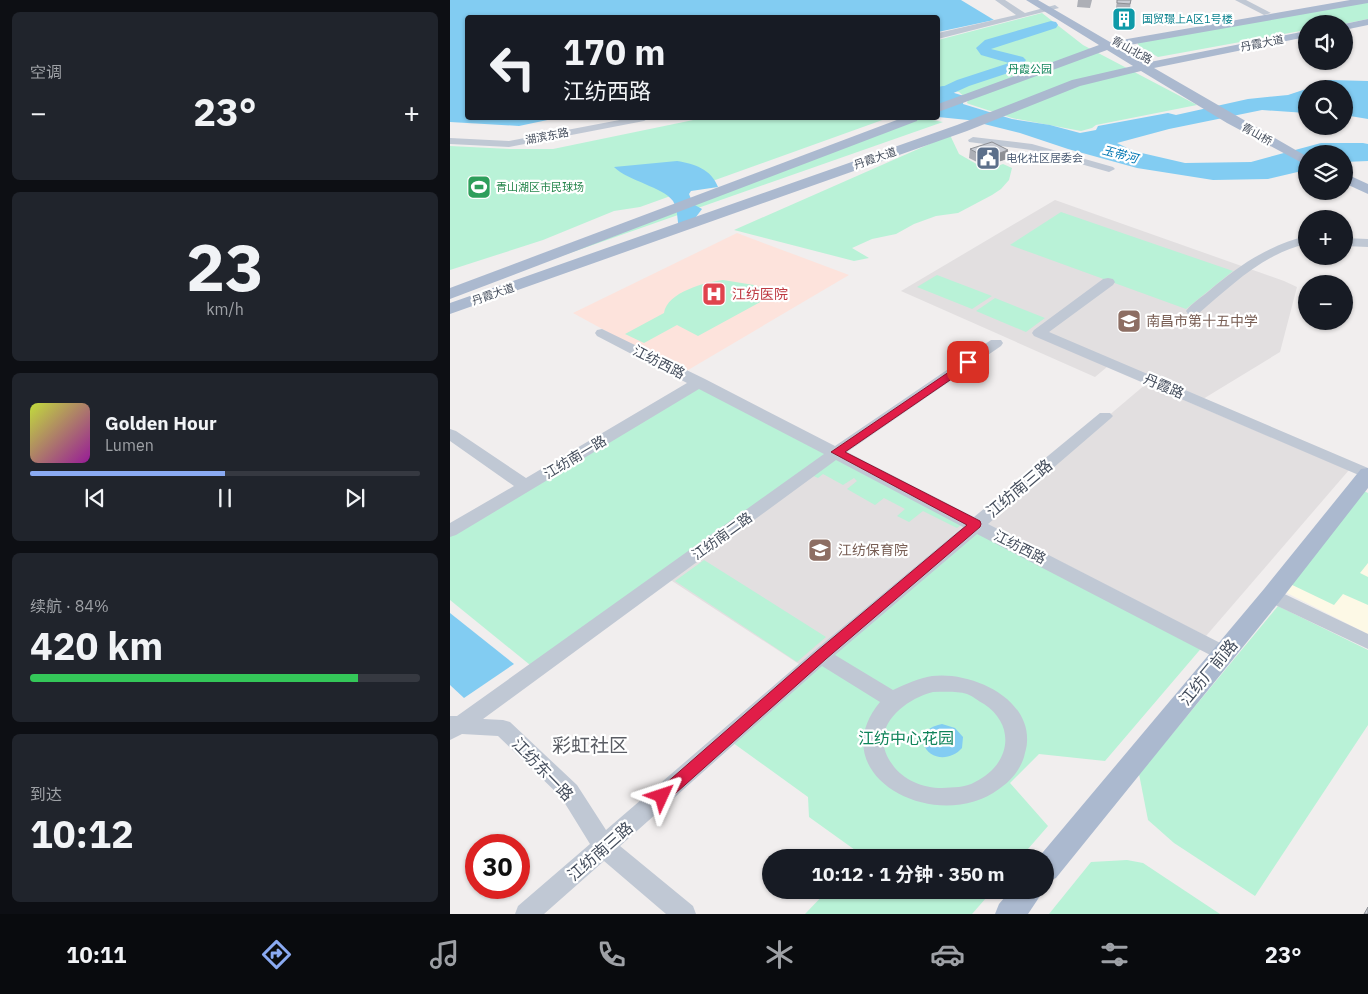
<!DOCTYPE html>
<html lang="zh">
<meta charset="utf-8">
<style>
:root{--surface:#171b24;--page:#20242c;--text:#f1f3f6;--muted:#9ea1a6;--line:#363941;--accent:#8aaaf2}
body{margin:0;font-family:"IBM Plex Sans","Noto Sans SC",sans-serif;background:var(--page);color:var(--text);height:100vh;display:flex;flex-direction:column;font-size:19px;white-space:nowrap}
*{box-sizing:border-box;margin:0}
p{font-size:16px;color:var(--muted)}
.icon{flex:none;width:28px;height:28px;fill:none;stroke:currentColor;stroke-width:2;stroke-linecap:round;stroke-linejoin:round}
.map{position:relative;flex:1;overflow:hidden}
.drawer{display:flex;flex-direction:column;gap:12px;padding:12px;background:#0d0f14;width:450px}
.drawer>*{flex:none}
.hud{position:absolute;left:15px;top:15px;width:475px;height:105px;border-radius:5px;box-shadow:0 1px 4px #0004;background:#171b24;color:var(--text);overflow:hidden}
.fabs{position:absolute;left:848px;top:15px;display:grid;gap:10px}
.fabs a{display:grid;place-items:center;width:55px;height:55px;border-radius:50%;background:var(--surface);box-shadow:0 1px 4px #0004;font-size:25px}
.speed{position:absolute;left:15px;top:834px;display:flex;gap:10px;font-size:25px;font-weight:700;text-align:center}
.speed>*{display:grid;place-content:center;width:65px;height:65px;border-radius:50%;background:var(--surface);box-shadow:0 1px 4px #0004;line-height:1}
.speed .limit{border:8px solid #d22;background:#fff;color:#111}
.pin{position:absolute;display:grid;place-items:center;width:42px;height:42px;color:#fff;margin:-21px;border-radius:10px;box-shadow:0 2px 8px #0006}
.me{position:absolute;width:55px;margin:-28px;rotate:48deg;stroke-linejoin:round;filter:drop-shadow(0 0 4px #0008)}
.turn{display:flex;align-items:center;gap:18px;height:105px;padding:0 15px;font-size:22px}
.turn .icon{width:65px;height:65px;stroke-width:2.5}
.turn b{display:block;font-size:35px;line-height:42px}
.big{font-size:38px;font-weight:700;line-height:1.1}
.drawer .widget{flex:1;display:flex;flex-direction:column;justify-content:center;gap:8px;min-width:0;padding:0 18px;border-radius:8px;background:var(--page)}
.drawer .dial{align-items:center;gap:0}
.dial b{font-size:65px;line-height:1}
.song{display:flex;align-items:center;gap:15px}
.cover{width:60px;height:60px;border-radius:8px;background:linear-gradient(135deg,hsl(70 70% 55%),hsl(300 70% 35%))}
.played{height:5px;border-radius:2px;background:linear-gradient(90deg,var(--accent) 50%,var(--line) 50%)}
.keys{display:flex;justify-content:space-around;direction:ltr}
.heat{display:flex;justify-content:space-between;align-items:center;font-size:28px;direction:ltr}
.charge{height:8px;border-radius:4px;background:linear-gradient(90deg,#34c759 84%,var(--line) 0)}
.trip{position:absolute;left:312px;top:849px;width:292px;height:50px;border-radius:25px;background:var(--surface);box-shadow:0 1px 4px #0004;font-weight:700;line-height:50px;text-align:center}
.menu{display:flex;height:80px;justify-content:space-around;align-items:center;background:#090b0e;color:var(--muted)}
.menu .icon{width:35px;height:35px}
.menu .active{color:var(--accent)}
.menu b{font-size:22px;color:var(--text)}
main{display:flex;flex:1;min-height:0}
.map>svg:first-child{display:block}
.commercial{fill:#fdf9e6}
.education{fill:#e2dfe0}
.medical{fill:#fde3dc}
.green{fill:#b9f2d7}
.water{fill:#82ccf2}
.lines{fill:none;stroke-linecap:round;stroke-linejoin:round}
.river{fill:#82ccf2;fill-rule:evenodd}
.minor{fill:#c0c8d4;fill-rule:evenodd}
.major{fill:#abb9cf;fill-rule:evenodd}
.wall{fill:#adafb6}
.shaded-wall{fill:#8d8f94}
.building{fill:#c9ccd4;stroke:#8d8f94}
.route{fill:#e11d48;stroke:#92132f}
.labels{text-anchor:middle;dominant-baseline:central;stroke-width:4.5;stroke-linejoin:round;paint-order:stroke}
.far-culture-label{font-size:11px;fill:#0d838f;stroke:#fff;text-anchor:start}
.far-street-label{font-size:11px;fill:#454e5d;stroke:#fff}
.far-park-label{font-size:11px;fill:#10845a;stroke:#fff}
.far-service-label{font-size:11px;fill:#4e5e75;stroke:#fff;text-anchor:start}
.far-leisure-label{font-size:11px;fill:#27864d;stroke:#fff;text-anchor:start}
.far-water-label{font-size:12px;font-style:italic;fill:#0176b3;stroke:#fff}
.health-label{font-size:14px;fill:#be3a42;stroke:#fff;text-anchor:start}
.education-label{font-size:14px;fill:#785e54;stroke:#fff;text-anchor:start}
.street-label{font-size:14px;fill:#454e5d;stroke:#fff}
.near-street-label{font-size:16px;fill:#454e5d;stroke:#fff}
.near-park-label{font-size:16px;fill:#10845a;stroke:#fff}
.near-quarter-label{font-size:19px;fill:#5a5d64;stroke:#fff}
</style>
<main>
<section class="drawer">
<div class="widget"><p>空调</p>
<div class="heat"><a>−</a><b class="big">23°</b><a>+</a></div>
</div>
<div class="widget dial"><b>23</b><p>km/h</p></div>
<div class="widget">
<div class="song"><i class="cover"></i><div><b>Golden Hour</b><p>Lumen</p></div></div>
<div class="played"></div>
<div class="keys"><svg class="icon" aria-label="previous" viewBox="0 0 24 24"><path d="M18 5L8 12l10 7zM5 5v14"/></svg><svg class="icon" aria-label="pause" viewBox="0 0 24 24"><path d="M8 5v14M16 5v14"/></svg><svg class="icon" aria-label="next" viewBox="0 0 24 24"><path d="M6 5l10 7-10 7zM19 5v14"/></svg></div>
</div>
<div class="widget"><p>续航 · 84%</p><b class="big">420 km</b><div class="charge"></div></div>
<div class="widget"><p>到达</p><b class="big">10:12</b></div>
</section>
<div class="map">
<svg width="918" height="914" viewBox="0 0 918 914">
<rect width="100%" height="100%" fill="#f1eeee"/>
<path class="commercial" d="M 918,497 L 918,634 L 835,592 Z"/>
<g class="education">
<path d="M 605,200 L 834,281 L 847,287 L 830,352 L 753,399 L 663,362 L 645,377 L 451,291 Z"/>
<path d="M 696,384 L 899,470 L 756,636 L 533,522 Z"/>
<path d="M 387,455 L 517,523 L 352,666 L 216,577 Z"/>
</g>
<path class="medical" d="M 287,233 L 399,275 L 233,373 L 123,313 Z"/>
<g class="green">
<path d="M 918,2 L 918,19 L 893,24 L 856,24 L 856,30 L 708,57 L 689,46 L 687,42 Z"/>
<path d="M 592,13 L 633,45 L 747,105 L 646,125 L 642,128 L 631,131 L 562,118 L 519,104 L 517,103 L 518,100 L 509,92 L 488,87 L 488,40 Z"/>
<path d="M 253,118 L 438,118 L 190,207 L 164,211 L 93,240 L 0,270 L 0,146 L 60,149 L 103,149 Z"/>
<path d="M 471,118 L 493,122 L 100,260 Z"/>
<path d="M 500,135 L 509,154 L 537,170 L 553,164 L 562,168 L 559,180 L 551,189 L 542,195 L 508,213 L 486,216 L 464,224 L 446,234 L 422,239 L 402,248 L 419,258 L 404,261 L 284,230 Z"/>
<path d="M 611,212 L 783,271 L 736,309 L 560,245 Z"/>
<path d="M 487,275 L 542,296 L 522,309 L 467,287 Z"/>
<path d="M 273,280 L 304,285 L 325,294 L 248,336 L 227,325 L 194,343 L 175,334 L 214,313 C 217,292 256,282 273,280 Z"/>
<path d="M 545,298 L 595,318 L 576,332 L 526,311 Z"/>
<path d="M 250,382 L 387,452 L 85,669 L 0,600 L 0,536 Z"/>
<path d="M 385,457 L 514,523 L 507,528 L 473,511 L 459,522 L 447,516 L 455,509 L 434,498 L 425,505 L 397,489 L 407,481 L 404,478 L 393,485 L 373,474 L 368,478 L 361,475 Z"/>
<path d="M 912,490 L 918,493 L 918,563 L 910,573 L 918,577 L 918,605 L 893,594 L 884,605 L 836,582 Z"/>
<path d="M 526,529 L 754,645 L 655,761 L 589,754 L 560,783 L 598,826 L 571,857 L 410,857 L 412,855 L 359,817 L 358,797 L 279,740 Z"/>
<path d="M 254,560 L 376,637 L 347,662 L 225,581 Z"/>
<path d="M 828,606 L 918,650 L 918,725 L 805,896 L 724,843 L 698,820 L 689,774 Z"/>
<path d="M 677,860 L 693,863 L 770,914 L 599,914 L 641,862 Z"/>
<path d="M 378,890 L 543,890 L 522,914 L 355,914 Z"/>
</g>
<g class="water">
<path d="M 0,0 L 511,0 L 544,20 L 488,32 L 488,18 L 18,18 L 18,118 L 107,118 L 69,126 L 0,122 Z"/>
<path d="M 879,80 L 918,81 L 918,119 L 894,115 L 894,89 L 857,89 Z"/>
<path d="M 493,86 L 503,88 L 501,92 L 514,96 L 513,104 L 562,119 L 600,125 L 630,133 L 646,130 L 648,126 L 718,113 L 726,115 L 798,99 L 838,95 L 856,89 L 856,113 L 812,110 L 719,129 L 667,143 L 683,151 L 735,163 L 801,162 L 871,143 L 913,143 L 918,144 L 918,161 L 894,162 L 894,154 L 856,154 L 856,170 L 818,179 L 763,180 L 687,168 L 618,149 L 570,133 L 518,120 L 488,117 L 488,87 Z"/>
<path d="M 227,161 C 245,164 261,169 268,187 L 241,191 L 239,194 L 243,204 L 252,209 L 240,225 L 229,228 C 227,220 228,209 223,201 C 213,187 178,181 164,167 Z"/>
<path d="M 0,613 L 64,664 L 14,698 L 0,685 Z"/>
<path d="M 492,724 L 505,728 L 513,737 L 512,748 C 501,761 479,761 473,743 C 473,731 481,726 492,724 Z"/>
</g>
<g class="lines">
<path class="river" d="M 601,21 L 606,22 L 608,25 L 606,28 L 541,49 L 573,57 L 576,60 L 570,69 L 519,86 L 488,100 L 488,89 L 507,80 L 559,63 L 531,55 L 526,48 L 535,40 Z"/>
<g class="minor">
<path d="M 545,0 L 555,0 L 575,13 L 605,5 L 609,8 L 488,39 L 488,33 L 566,15 Z"/>
<path d="M 785,0 L 796,0 L 821,13 L 814,15 Z"/>
<path d="M 180,118 L 199,118 L 194,121 L 59,147 L 0,144 L 0,138 L 59,141 Z"/>
<path d="M 523,137 L 582,144 L 663,167 L 665,169 L 659,172 L 581,150 L 519,142 L 518,140 Z"/>
<path d="M 856,236 L 856,244 C 813,254 781,286 748,314 L 738,314 L 736,311 C 742,303 752,297 759,291 C 789,265 818,246 856,236 Z"/>
<path d="M 894,238 L 918,239 L 918,247 L 894,246 Z"/>
<path d="M 658,278 L 663,279 L 665,282 L 663,285 L 599,332 L 918,468 L 918,479 L 584,336 L 582,333 L 584,330 L 653,279 Z"/>
<path d="M 152,329 L 255,379 L 385,446 L 541,340 L 551,340 L 553,343 L 551,346 L 397,452 L 524,517 L 650,413 L 660,413 L 663,416 L 660,419 L 538,524 L 780,648 L 783,653 L 780,658 L 773,660 L 766,658 L 527,534 L 385,655 L 443,690 C 456,684 469,678 482,676 C 520,671 580,697 577,742 C 577,747 575,752 574,757 C 570,770 560,782 549,789 C 486,836 370,775 430,702 L 372,666 L 170,846 L 243,906 L 246,914 L 216,914 L 154,861 L 94,914 L 65,914 L 68,906 L 140,844 L 111,797 L 48,736 L 12,734 L 0,740 L 0,716 L 7,716 L 374,454 L 249,389 L 6,535 L 0,537 L 0,523 L 64,486 L 0,441 L 0,429 L 6,431 L 76,478 L 237,383 L 147,336 L 145,333 L 147,330 ZM 386,460 L 513,527 L 364,651 L 156,830 L 127,785 L 60,722 L 53,720 L 33,719 ZM 483,692 C 494,692 507,691 517,694 C 523,696 528,701 534,704 C 567,726 560,765 525,782 C 515,788 503,787 492,788 C 473,788 453,780 442,764 C 417,730 452,700 483,692 Z"/>
<path d="M 822,588 L 918,634 L 918,649 L 815,600 L 813,595 L 815,590 Z"/>
</g>
<g class="major">
<path d="M 576,0 L 588,0 L 660,42 L 900,0 L 918,0 L 918,3 L 668,47 L 695,63 L 856,31 L 856,37 L 704,68 L 856,156 L 856,165 L 777,123 L 691,71 L 630,86 L 517,131 L 0,314 L 0,303 L 507,125 L 622,80 L 683,66 L 657,50 L 488,112 L 488,104 L 649,45 Z"/>
<path d="M 918,19 L 918,25 L 894,30 L 894,24 Z"/>
<path d="M 452,118 L 468,118 L 467,121 L 0,299 L 0,288 Z"/>
<path d="M 894,173 L 918,184 L 918,194 L 894,183 Z"/>
<path d="M 918,468 L 918,488 L 830,601 L 606,878 L 596,882 L 596,858 L 588,858 L 814,589 L 911,469 Z"/>
<path d="M 561,890 L 594,890 L 578,914 L 545,914 L 549,904 Z"/>
</g>
</g>
<g class="wall">
<path d="M 628,0 L 642,0 L 640,8 L 627,7 Z"/>
<path d="M 667,0 L 681,0 L 678,25 L 664,24 Z"/>
<path d="M 520,149 L 557,159 L 535,166 L 519,158 Z"/>
</g>
<path class="shaded-wall" d="M 558,150 L 557,159 L 535,166 L 536,158 Z"/>
<g class="building">
<path d="M 667,0 L 681,0 L 680,4 L 667,3 Z"/>
<path d="M 542,142 L 558,150 L 536,158 L 520,149 Z"/>
<path d="M 918,907 L 918,914 L 914,914 Z"/>
</g>
<path class="route" d="M 518,359 L 522,360 L 522,365 L 395,452 L 530,521 L 531,524 L 530,527 L 376,659 L 217,801 L 212,803 L 206,801 L 204,796 L 206,792 L 366,652 L 517,525 L 381,452 Z"/>
<defs>
<g id="building-square" transform="scale(1.25)"><rect x="-9" y="-9" width="18" height="18" rx="4" fill="#0f9aa8" stroke="#fff"/><path d="M-4-6H4V6H1V3H-1V6H-4ZM-2.5-4.3h1.7v1.8h-1.7ZM.8-4.3h1.7v1.8H.8ZM-2.5-1h1.7V.8h-1.7ZM.8-1h1.7V.8H.8Z" fill="#fff"/></g>
<g id="civic-square" transform="scale(1.25)"><rect x="-9" y="-9" width="18" height="18" rx="4" fill="#5c6f8a" stroke="#fff"/><path d="M-.6-6.5H3V-4.5H.6V-3L4-1V1h2V6H-6V1h2V-1L-.6-3ZM-1.2 2.5V6h2.4V2.5Z" fill="#fff"/></g>
<g id="stadium-square" transform="scale(1.25)"><rect x="-9" y="-9" width="18" height="18" rx="4" fill="#2e9e5b" stroke="#fff"/><path d="M0-5a6.5 5 0 1 0 0 10a6.5 5 0 1 0 0-10ZM-3.5-1.8h7v3.6h-7Z" fill="#fff"/></g>
<g id="hospital-square" transform="scale(1.25)"><rect x="-9" y="-9" width="18" height="18" rx="4" fill="#e0444e" stroke="#fff"/><path d="M-5-5h3v3.5h4V-5h3V5h-3V1.5h-4V5h-3Z" fill="#fff"/></g>
<g id="school-square" transform="scale(1.25)"><rect x="-9" y="-9" width="18" height="18" rx="4" fill="#8d6e63" stroke="#fff"/><path d="M0-5L7-2L0 1L-7-2ZM-4 1L0 2.5L4 1V4Q0 6-4 4Z" fill="#fff"/></g>
</defs>
<g fill-rule="evenodd">
<use href="#building-square" x="674" y="19"/>
<use href="#civic-square" x="538" y="158"/>
<use href="#stadium-square" x="29" y="187"/>
<use href="#hospital-square" x="264" y="294"/>
<use href="#school-square" x="679" y="321"/>
<use href="#school-square" x="370" y="550"/>
</g>
<g class="labels">
<g class="far-culture-label">
<text x="692" y="19">国贸璟上A区1号楼</text>
</g>
<g class="far-street-label">
<text transform="translate(812 43) rotate(-11)">丹霞大道</text>
<text transform="translate(682 50) rotate(29)">青山北路</text>
<text transform="translate(807 134) rotate(29)">青山桥</text>
<text transform="translate(97 136) rotate(-11)">湖滨东路</text>
<text transform="translate(425 158) rotate(-19)">丹霞大道</text>
<text transform="translate(43 294) rotate(-19)">丹霞大道</text>
</g>
<g class="far-park-label">
<text x="580" y="69">丹霞公园</text>
</g>
<g class="far-service-label">
<text x="556" y="158">电化社区居委会</text>
</g>
<g class="far-leisure-label">
<text x="46" y="187">青山湖区市民球场</text>
</g>
<g class="far-water-label">
<text transform="translate(670 154) rotate(15)">玉带河</text>
</g>
<g class="health-label">
<text x="282" y="294">江纺医院</text>
</g>
<g class="education-label">
<text x="696" y="321">南昌市第十五中学</text>
<text x="388" y="550">江纺保育院</text>
</g>
<g class="street-label">
<text transform="translate(209 362) rotate(27)">江纺西路</text>
<text transform="translate(714 386) rotate(23)">丹霞路</text>
<text transform="translate(125 457) rotate(-31)">江纺南一路</text>
<text transform="translate(272 536) rotate(-36)">江纺南二路</text>
<text transform="translate(570 547) rotate(27)">江纺西路</text>
</g>
<g class="near-street-label">
<text transform="translate(569 488) rotate(-40)">江纺南三路</text>
<text transform="translate(758 672) rotate(-50)">江纺厂前路</text>
<text transform="translate(93 769) rotate(46)">江纺东一路</text>
<text transform="translate(150 851) rotate(-41)">江纺南三路</text>
</g>
<g class="near-park-label">
<text x="456" y="738">江纺中心花园</text>
</g>
<g class="near-quarter-label">
<text x="140" y="745">彩虹社区</text>
</g>
</g>
</svg>
<div class="fabs">
<a><svg class="icon" aria-label="sound" viewBox="0 0 24 24"><path d="M4 9h4l5-4v14l-5-4H4zM17 9q2 3 0 6"/></svg></a>
<a><svg class="icon" aria-label="search" viewBox="0 0 24 24"><circle cx="10" cy="10" r="6"/><path d="M15 15l6 6"/></svg></a>
<a><svg class="icon" aria-label="layers" viewBox="0 0 24 24"><path d="M12 4l9 5-9 5-9-5zM3 14l9 5 9-5"/></svg></a>
<a>+</a>
<a>−</a>
</div>
<div class="speed"><div class="limit">30</div></div>
<div class="pin" style="left:518px;top:362px;background:#d93025"><svg class="icon" aria-label="arrive" viewBox="0 0 24 24"><path d="M6 21V4h12l-3 4 3 4H6"/></svg></div>
<svg class="me" style="left:212px;top:796px" viewBox="-20 -20 40 40"><path d="M0-17L14 15 0 8-14 15z" fill="#e11d48" stroke="#fff" stroke-width="4"/></svg>
<div class="trip">10:12 · 1 分钟 · 350 m</div>
<div class="hud">
<div class="turn"><svg class="icon" aria-label="left" viewBox="0 0 24 24"><path d="M17 20v-9H6M10 6l-5 5 5 5"/></svg><div><b>170 m</b>江纺西路</div></div>
</div>
</div>
</main>
<nav class="menu">
<b>10:11</b>
<svg class="icon active" aria-label="directions" viewBox="0 0 24 24"><path d="M12 3l9 9-9 9-9-9zM9 14v-3h6M13 9l2 2-2 2"/></svg>
<svg class="icon" aria-label="music" viewBox="0 0 24 24"><path d="M9 18V5l10-2v13"/><circle cx="6" cy="18" r="3"/><circle cx="16" cy="16" r="3"/></svg>
<svg class="icon" aria-label="phone" viewBox="0 0 24 24"><path d="M5 4h4l2 5-3 2q2 4 5 5l2-3 5 2v4C11 20 4 13 5 4z"/></svg>
<svg class="icon" aria-label="climate" viewBox="0 0 24 24"><path d="M12 3v18M4 7l16 10M4 17L20 7"/></svg>
<svg class="icon" aria-label="car" viewBox="0 0 24 24"><path d="M5 17H2v-5l4-1 3-4h7l3 4 3 1v5h-3M9 17h6M6 11h13"/><circle cx="7" cy="17" r="2"/><circle cx="17" cy="17" r="2"/></svg>
<svg class="icon" aria-label="filters" viewBox="0 0 24 24"><path d="M4 7h16M4 17h16"/><circle cx="9" cy="7" r="2"/><circle cx="15" cy="17" r="2"/></svg>
<b>23°</b>
</nav>
